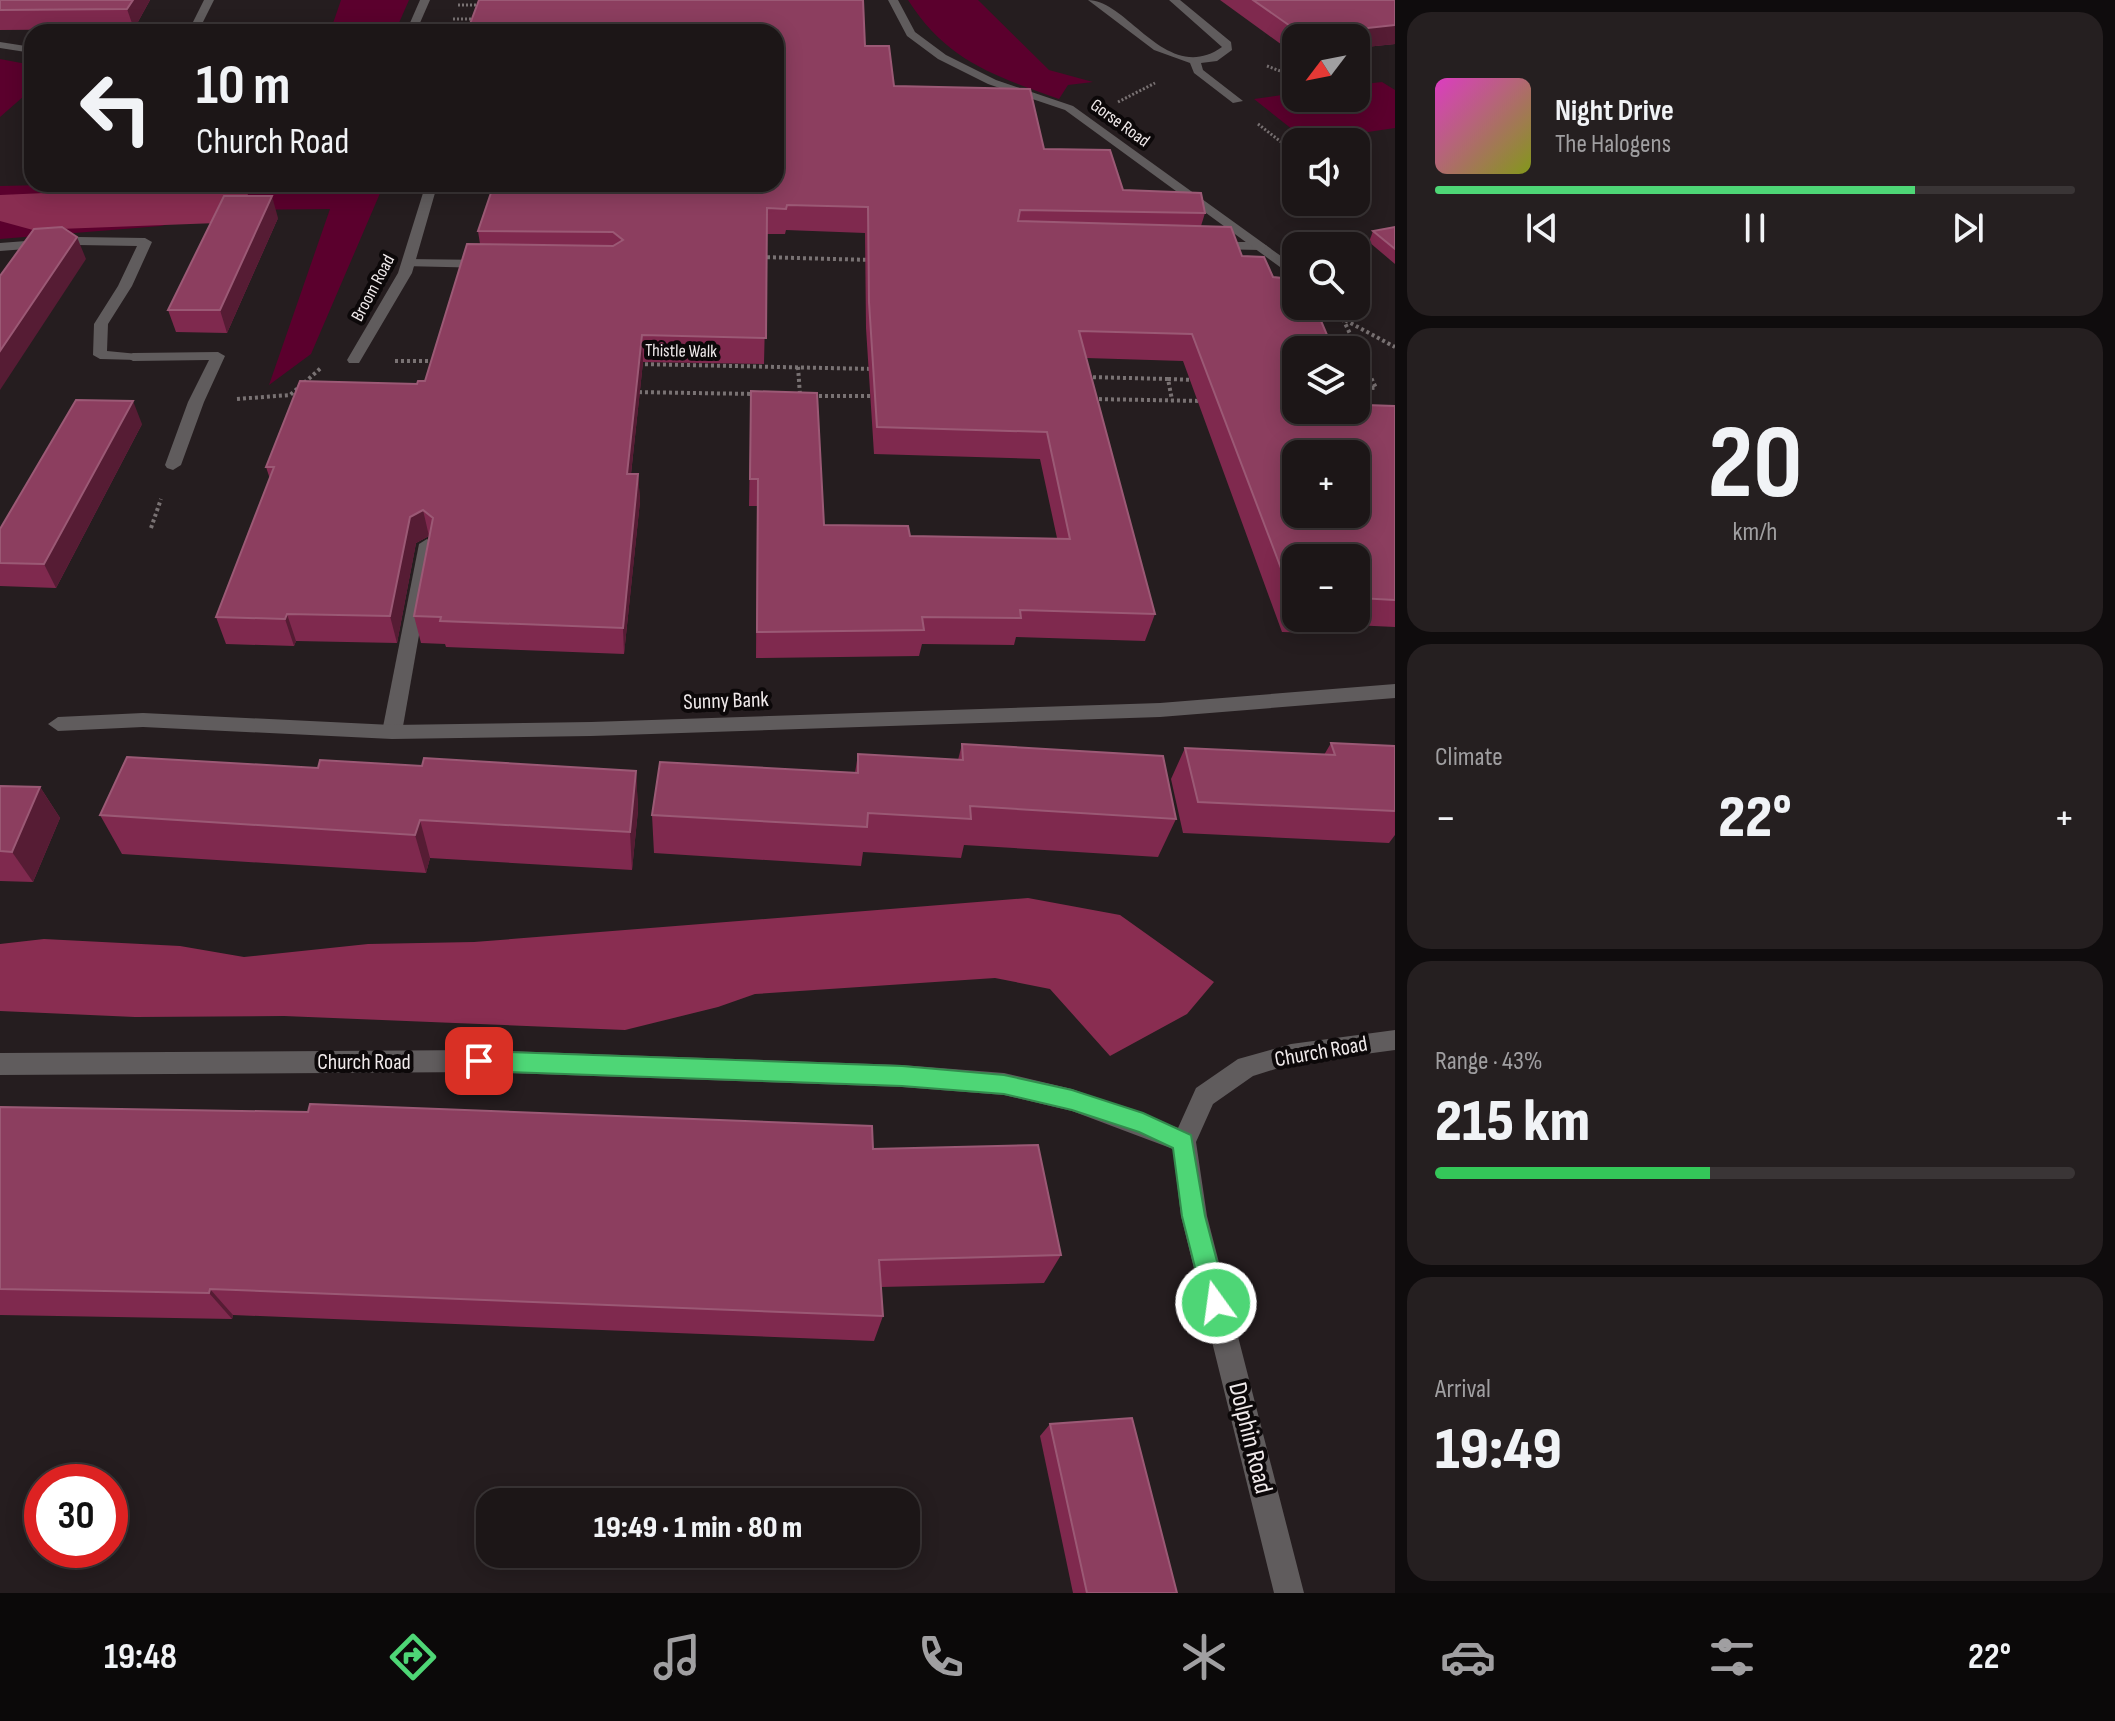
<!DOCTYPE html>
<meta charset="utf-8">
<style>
:root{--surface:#1c1617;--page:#251f20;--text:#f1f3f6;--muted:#a09fa1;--line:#3a3536;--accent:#4ed676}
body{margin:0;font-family:"Sofia Sans Condensed",sans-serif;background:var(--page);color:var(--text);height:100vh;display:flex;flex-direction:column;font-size:30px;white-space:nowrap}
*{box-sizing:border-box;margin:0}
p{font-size:26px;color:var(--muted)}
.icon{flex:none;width:44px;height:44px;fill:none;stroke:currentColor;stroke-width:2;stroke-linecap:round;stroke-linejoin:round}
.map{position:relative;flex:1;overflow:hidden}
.side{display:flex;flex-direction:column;gap:12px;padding:12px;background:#0f0c0d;width:720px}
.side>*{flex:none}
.hud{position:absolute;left:24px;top:24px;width:760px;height:168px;border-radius:24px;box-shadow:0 4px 20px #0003,0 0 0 2px var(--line);background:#1c1617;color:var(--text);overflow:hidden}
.needle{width:52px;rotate:238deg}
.controls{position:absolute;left:1282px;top:24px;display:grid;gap:16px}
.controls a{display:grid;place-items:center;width:88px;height:88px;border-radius:16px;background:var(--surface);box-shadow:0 4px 20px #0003,0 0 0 2px var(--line);font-size:40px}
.speed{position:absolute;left:24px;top:1464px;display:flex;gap:16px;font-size:40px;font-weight:700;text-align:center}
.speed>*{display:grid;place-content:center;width:104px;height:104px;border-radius:50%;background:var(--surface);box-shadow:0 4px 20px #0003,0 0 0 2px var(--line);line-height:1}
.speed .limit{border:12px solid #d22;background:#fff;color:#111}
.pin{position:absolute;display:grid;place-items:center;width:68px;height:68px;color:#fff;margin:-34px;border-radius:16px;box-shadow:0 4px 12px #0006}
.me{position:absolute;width:88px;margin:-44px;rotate:346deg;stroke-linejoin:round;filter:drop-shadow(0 0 6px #0008)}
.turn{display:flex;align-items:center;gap:28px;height:168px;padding:0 40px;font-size:36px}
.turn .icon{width:104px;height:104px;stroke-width:2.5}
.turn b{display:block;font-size:56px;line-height:68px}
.big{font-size:60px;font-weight:800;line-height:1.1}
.side .widget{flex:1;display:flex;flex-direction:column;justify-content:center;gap:12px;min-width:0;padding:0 28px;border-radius:24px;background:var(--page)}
.side .dial{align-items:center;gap:0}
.dial b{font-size:104px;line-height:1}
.song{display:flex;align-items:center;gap:24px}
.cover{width:96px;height:96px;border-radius:12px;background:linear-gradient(135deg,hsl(310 70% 55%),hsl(70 70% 35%))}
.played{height:8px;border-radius:4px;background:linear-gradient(90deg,var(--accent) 75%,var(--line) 75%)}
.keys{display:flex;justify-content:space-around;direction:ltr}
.heat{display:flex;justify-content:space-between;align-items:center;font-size:44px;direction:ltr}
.charge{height:12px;border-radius:6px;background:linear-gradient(90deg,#34c759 43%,var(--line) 0)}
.trip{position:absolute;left:476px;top:1488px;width:444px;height:80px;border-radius:24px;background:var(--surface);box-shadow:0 4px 20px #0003,0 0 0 2px var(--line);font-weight:800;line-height:80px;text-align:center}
.menu{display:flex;height:128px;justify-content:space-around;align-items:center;background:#0b0909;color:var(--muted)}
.menu .icon{width:56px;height:56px}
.menu .selected{color:var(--accent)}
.menu b{font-size:36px;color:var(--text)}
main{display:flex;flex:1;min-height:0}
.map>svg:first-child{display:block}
.green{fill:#5b002d}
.forest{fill:#892d51}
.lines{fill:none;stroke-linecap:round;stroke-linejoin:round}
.path-far1{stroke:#797273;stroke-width:3;stroke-dasharray:2 2;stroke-linecap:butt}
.path{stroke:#797273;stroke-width:4;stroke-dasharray:3 3;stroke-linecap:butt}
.service{fill:#605c5d;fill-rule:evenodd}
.minor{fill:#605c5d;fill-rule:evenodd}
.wall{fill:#7f294e;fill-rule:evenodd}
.shaded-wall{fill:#561c34}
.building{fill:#8c3e5f;stroke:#9b5975;stroke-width:2;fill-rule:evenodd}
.route{fill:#4ed676;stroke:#338b4d;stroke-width:2}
.labels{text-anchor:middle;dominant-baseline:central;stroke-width:8;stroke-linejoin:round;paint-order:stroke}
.far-street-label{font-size:18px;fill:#f0eaeb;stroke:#0c0809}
.street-label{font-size:22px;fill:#f0eaeb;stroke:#0c0809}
.near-street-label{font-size:26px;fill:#f0eaeb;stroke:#0c0809}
</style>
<main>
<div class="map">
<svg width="1395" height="1593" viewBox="0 0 1395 1593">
<rect width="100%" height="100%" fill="#251d1f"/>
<g class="green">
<path d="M 341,0 L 409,0 L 395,32 L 330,32 Z"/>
<path d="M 908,0 L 978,0 L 1049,70 L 1093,82 L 1068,85 L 1059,99 C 993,75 947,61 908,0 Z"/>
<path d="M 0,59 L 32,65 L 32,89 L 0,117 Z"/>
<path d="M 1382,82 L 1395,90 L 1395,128 L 1307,141 L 1254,99 L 1296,93 L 1296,98 L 1356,98 L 1356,85 Z"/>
<path d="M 88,184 L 384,184 L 311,354 L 269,385 L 330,209 L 225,210 L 161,226 L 0,239 L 0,186 Z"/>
</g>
<g class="forest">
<path d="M 168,185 L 237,187 L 246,189 L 250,201 L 217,223 L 33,230 L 0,221 L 0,195 L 136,189 Z"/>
<path d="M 1028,898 L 1120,915 L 1214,982 L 1187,1014 L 1110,1056 L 1050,989 L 995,978 L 755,994 L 718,1007 L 625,1030 L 284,1016 L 135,1017 L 0,1011 L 0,944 L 44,939 L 180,946 L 244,957 L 368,944 L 474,942 Z"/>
</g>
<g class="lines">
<g class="path-far1">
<path d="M 458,5 L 480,5"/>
<path d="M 453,19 L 475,19"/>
<path d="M 1267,66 L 1296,77"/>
<path d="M 1118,102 L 1155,83"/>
<path d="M 1258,124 L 1285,145"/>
</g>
<g class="path">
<path d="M 761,257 L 871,260"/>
<path d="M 1326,306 L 1343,319 L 1395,347"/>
<path d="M 1343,319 L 1376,388 L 1356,387"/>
<path d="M 395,361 L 437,361"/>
<path d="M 639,364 L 873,369"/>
<path d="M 798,367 L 800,395"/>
<path d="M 1087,377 L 1168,379 L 1172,400"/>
<path d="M 1168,379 L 1195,380"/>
<path d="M 633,392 L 755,394"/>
<path d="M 813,396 L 875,396"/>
<path d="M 237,399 L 290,395 L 321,368"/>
<path d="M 1093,399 L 1203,401"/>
<path d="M 151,528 L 161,499"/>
</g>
<g class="service">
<path d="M 1088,0 C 1128,0 1167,86 1222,47 L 1169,0 L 1180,0 L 1231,42 L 1232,50 L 1217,61 L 1201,63 L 1203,70 L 1243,101 L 1233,103 L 1194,73 L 1190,63 L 1154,50 Z"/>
<path d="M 1207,242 L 1260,242 L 1267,246 L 1260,250 L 1212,249 L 1207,248 Z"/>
<path d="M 408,259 L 488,260 L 495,264 L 488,268 L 403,266 L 403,260 Z"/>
<path d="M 218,352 L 225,356 L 204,402 L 181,465 L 173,470 L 167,468 L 165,465 L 188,402 L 209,360 L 133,361 L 126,357 L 133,353 Z"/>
<path d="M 427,539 L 435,544 L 402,732 L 392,739 L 382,732 L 419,544 Z"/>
</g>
<g class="minor">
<path d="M 204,0 L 214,0 L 198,32 L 188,32 Z"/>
<path d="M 420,0 L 430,0 L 416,32 L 406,32 Z"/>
<path d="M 888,0 L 898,0 L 915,32 L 946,55 L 996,80 L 1073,106 L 1292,264 L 1280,267 L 1065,110 L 988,84 L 938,59 L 907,36 Z"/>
<path d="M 0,42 L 32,47 L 32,53 L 0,48 Z"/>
<path d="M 422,184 L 434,184 L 435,193 L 412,273 L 359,363 L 349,363 L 347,360 L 398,273 L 423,193 Z"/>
<path d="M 78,237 L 145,238 L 152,242 L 132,286 L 108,324 L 107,351 L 138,354 L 138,360 L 100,359 L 93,355 L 94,324 L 118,286 L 137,246 L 78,245 L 0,251 L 0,243 Z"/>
<path d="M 1395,684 L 1395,698 L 1160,717 L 591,736 L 392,739 L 143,727 L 58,731 L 48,724 L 58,717 L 143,713 L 392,725 L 591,722 L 1160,703 Z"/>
<path d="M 1395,1030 L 1395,1050 L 1291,1064 L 1253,1076 L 1213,1104 L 1196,1142 L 1207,1216 L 1304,1593 L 1274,1593 L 1181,1216 L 1173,1149 L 1072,1111 L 1004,1095 L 902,1087 L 479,1072 L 0,1075 L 0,1053 L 479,1050 L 902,1065 L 1004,1073 L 1072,1089 L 1178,1128 L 1196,1088 L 1238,1059 L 1291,1044 Z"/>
</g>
</g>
<g class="wall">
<path d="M 0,0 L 150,0 L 134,29 L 0,30 Z"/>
<path d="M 479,0 L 863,0 L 865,46 L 889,46 L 894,86 L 1030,89 L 1044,149 L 1110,150 L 1123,190 L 1201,193 L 1205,213 L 1201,226 L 1231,227 L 1242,256 L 1264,257 L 1273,277 L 1282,278 L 1289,294 L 1296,292 L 1296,306 L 1304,306 L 1308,316 L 1319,316 L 1327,335 L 1337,336 L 1343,350 L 1296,350 L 1296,410 L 1356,410 L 1356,380 L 1366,405 L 1395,406 L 1395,627 L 1353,625 L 1348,634 L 1282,632 L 1183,361 L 1086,358 L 1155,614 L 1145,641 L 1016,637 L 1014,645 L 922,644 L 919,656 L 756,658 L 757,506 L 749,506 L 751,391 L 817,393 L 824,525 L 908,526 L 910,536 L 1057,538 L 1040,459 L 874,454 L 866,328 L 865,233 L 786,230 L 785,234 L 767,234 L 764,364 L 643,362 L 631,474 L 638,474 L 640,501 L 624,654 L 446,647 L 445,644 L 421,643 L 414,616 L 429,536 L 416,543 L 397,643 L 296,641 L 294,646 L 226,644 L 216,617 L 270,479 L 266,467 L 300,381 L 417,384 L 418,381 L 425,381 L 467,244 L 480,244 L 478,231 L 494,184 L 776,184 L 776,32 L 471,32 L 470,24 ZM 1296,454 L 1356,454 L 1356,514 L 1296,514 ZM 1296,558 L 1356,558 L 1356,618 L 1296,618 Z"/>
<path d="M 1220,0 L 1395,0 L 1395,44 L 1356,48 L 1356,38 L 1296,38 L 1296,55 Z"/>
<path d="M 278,218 L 227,333 L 176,332 L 168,310 Z"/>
<path d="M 1395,227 L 1395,264 L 1369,242 L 1373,231 Z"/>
<path d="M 142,424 L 56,588 L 0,586 L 0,529 Z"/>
<path d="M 1331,743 L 1395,746 L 1395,835 L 1389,843 L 1183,833 L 1171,779 L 1185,748 L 1324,755 Z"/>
<path d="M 962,744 L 1176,819 L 1158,857 L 964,845 L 961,858 L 863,852 L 861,866 L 654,853 L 652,815 L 855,773 L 858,754 L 958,760 Z"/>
<path d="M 422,766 L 636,771 L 638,810 L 632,870 L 430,858 L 426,873 L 122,854 L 100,815 L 318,768 Z"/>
<path d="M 0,786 L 40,787 L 60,818 L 33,882 L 0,881 Z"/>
<path d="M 0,1107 L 873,1149 L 1061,1255 L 1044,1283 L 881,1287 L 883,1316 L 874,1341 L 233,1315 L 232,1319 L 0,1315 Z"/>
<path d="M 1050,1424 L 1177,1593 L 1073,1593 L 1040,1436 Z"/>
</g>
<g class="shaded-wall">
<path d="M 133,0 L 150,0 L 134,29 L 127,9 Z"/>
<path d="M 1395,25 L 1395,44 L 1356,48 L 1356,38 L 1302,38 L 1303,35 Z"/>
<path d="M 272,196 L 278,218 L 227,333 L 220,310 Z"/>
<path d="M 77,237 L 86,259 L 0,390 L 0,351 Z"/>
<path d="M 642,335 L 643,362 L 628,501 L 627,474 Z"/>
<path d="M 133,401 L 142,424 L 56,588 L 44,564 Z"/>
<path d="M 638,474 L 640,501 L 624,654 L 623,628 Z"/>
<path d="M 423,510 L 429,536 L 416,543 L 397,643 L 390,616 L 410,517 Z"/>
<path d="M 287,614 L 296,641 L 294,646 L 285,619 Z"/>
<path d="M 636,771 L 638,810 L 632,870 L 630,832 Z"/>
<path d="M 40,787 L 60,818 L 33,882 L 12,852 Z"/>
<path d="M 420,820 L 430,858 L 426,873 L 415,835 Z"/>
<path d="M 210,1289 L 233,1315 L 232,1319 L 209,1293 Z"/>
</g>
<g class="building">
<path d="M 0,0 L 133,0 L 127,9 L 0,10 Z"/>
<path d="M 479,0 L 863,0 L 865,46 L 889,46 L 894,86 L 1030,89 L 1044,149 L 1110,150 L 1123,190 L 1201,193 L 1205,213 L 1020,210 L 1018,221 L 1231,227 L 1242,256 L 1264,257 L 1273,277 L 1282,278 L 1289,294 L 1296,292 L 1296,306 L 1304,306 L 1308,316 L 1319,316 L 1327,335 L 1337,336 L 1343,350 L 1296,350 L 1296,410 L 1356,410 L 1356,380 L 1366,405 L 1395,406 L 1395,600 L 1359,598 L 1363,607 L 1356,607 L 1356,558 L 1296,558 L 1295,605 L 1192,334 L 1079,331 L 1155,614 L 1020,610 L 1021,618 L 922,617 L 924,630 L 757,632 L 758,479 L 750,479 L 751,391 L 817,393 L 824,525 L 908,526 L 910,536 L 1070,539 L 1047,432 L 877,427 L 869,302 L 868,207 L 787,205 L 786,209 L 767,208 L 766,338 L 642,335 L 627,474 L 638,474 L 623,628 L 440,621 L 441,617 L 414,616 L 433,518 L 423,510 L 410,517 L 390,616 L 287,614 L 285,619 L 216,617 L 274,467 L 266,467 L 300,381 L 417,384 L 418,381 L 425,381 L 467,244 L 613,246 L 623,240 L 613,232 L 478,231 L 494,184 L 776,184 L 776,32 L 482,32 L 485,24 L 470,24 ZM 1296,454 L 1356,454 L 1356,514 L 1296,514 Z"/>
<path d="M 1253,0 L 1395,0 L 1395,25 L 1303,35 Z"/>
<path d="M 224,196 L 272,196 L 220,310 L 168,310 Z"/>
<path d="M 62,227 L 77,237 L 0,351 L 0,276 L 34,229 Z"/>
<path d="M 1395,227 L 1395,249 L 1373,231 Z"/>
<path d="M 76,400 L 133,401 L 44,564 L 0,563 L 0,529 Z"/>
<path d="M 1331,743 L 1395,746 L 1395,811 L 1198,802 L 1185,748 L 1335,755 Z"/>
<path d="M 962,744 L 1163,756 L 1176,819 L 970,806 L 971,819 L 868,813 L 867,827 L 652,815 L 660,762 L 858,773 L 858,754 L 963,760 Z"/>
<path d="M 127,757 L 318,768 L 320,760 L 422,766 L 424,758 L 636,771 L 630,832 L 420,820 L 415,835 L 100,815 Z"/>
<path d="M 0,786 L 40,787 L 12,852 L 0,851 Z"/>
<path d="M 310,1104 L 872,1126 L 873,1149 L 1038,1145 L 1061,1255 L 879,1260 L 883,1316 L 210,1289 L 209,1293 L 0,1289 L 0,1107 L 308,1112 Z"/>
<path d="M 1132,1418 L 1177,1593 L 1087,1593 L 1050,1424 Z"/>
</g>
<path class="route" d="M 479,1051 L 902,1066 L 1004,1075 L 1072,1090 L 1143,1113 L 1191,1135 L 1205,1216 L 1228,1303 L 1224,1311 L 1216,1315 L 1207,1311 L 1204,1303 L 1182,1216 L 1173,1148 L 1139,1132 L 1072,1110 L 1004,1094 L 902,1086 L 479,1071 L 471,1068 L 468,1061 L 471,1054 Z"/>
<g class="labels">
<g class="far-street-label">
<text transform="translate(1120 123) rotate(36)">Gorse Road</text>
<text transform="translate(373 288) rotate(-62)">Broom Road</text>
<text transform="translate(681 351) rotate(1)">Thistle Walk</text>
</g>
<g class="street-label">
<text transform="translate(726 701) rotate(-2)">Sunny Bank</text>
<text transform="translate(1321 1052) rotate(-10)">Church Road</text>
<text x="364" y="1062">Church Road</text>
</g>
<g class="near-street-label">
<text transform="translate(1250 1438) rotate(76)">Dolphin Road</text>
</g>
</g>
</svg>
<div class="controls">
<a><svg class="needle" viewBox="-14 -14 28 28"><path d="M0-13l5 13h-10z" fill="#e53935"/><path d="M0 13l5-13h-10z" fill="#a09fa1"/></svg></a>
<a><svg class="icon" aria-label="sound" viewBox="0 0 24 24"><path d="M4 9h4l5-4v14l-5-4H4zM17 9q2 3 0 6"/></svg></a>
<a><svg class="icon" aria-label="search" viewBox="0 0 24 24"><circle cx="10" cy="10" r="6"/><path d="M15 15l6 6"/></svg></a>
<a><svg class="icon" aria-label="layers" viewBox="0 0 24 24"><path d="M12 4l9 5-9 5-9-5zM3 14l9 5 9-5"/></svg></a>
<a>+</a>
<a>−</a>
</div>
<div class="speed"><div class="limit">30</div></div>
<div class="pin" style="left:479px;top:1061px;background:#d93025"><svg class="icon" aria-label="arrive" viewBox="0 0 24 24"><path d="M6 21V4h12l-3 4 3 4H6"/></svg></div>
<svg class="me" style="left:1216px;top:1303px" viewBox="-20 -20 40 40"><circle r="17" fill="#4ed676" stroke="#fff" stroke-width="3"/><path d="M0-11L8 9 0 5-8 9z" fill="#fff"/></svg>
<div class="trip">19:49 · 1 min · 80 m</div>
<div class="hud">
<div class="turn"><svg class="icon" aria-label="left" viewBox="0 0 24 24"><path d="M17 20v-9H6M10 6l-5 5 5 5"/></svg><div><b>10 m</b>Church Road</div></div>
</div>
</div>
<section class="side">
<div class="widget">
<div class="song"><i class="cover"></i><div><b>Night Drive</b><p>The Halogens</p></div></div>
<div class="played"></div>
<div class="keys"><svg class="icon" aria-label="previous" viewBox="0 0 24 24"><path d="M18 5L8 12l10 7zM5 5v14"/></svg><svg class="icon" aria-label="pause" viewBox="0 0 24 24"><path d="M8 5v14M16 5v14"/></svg><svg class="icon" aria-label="next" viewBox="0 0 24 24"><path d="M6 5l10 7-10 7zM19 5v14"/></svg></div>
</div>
<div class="widget dial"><b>20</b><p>km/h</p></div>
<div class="widget"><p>Climate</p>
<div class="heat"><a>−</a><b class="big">22°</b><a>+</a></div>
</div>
<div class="widget"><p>Range · 43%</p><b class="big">215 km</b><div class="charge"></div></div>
<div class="widget"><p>Arrival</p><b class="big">19:49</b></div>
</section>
</main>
<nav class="menu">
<b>19:48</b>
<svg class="icon selected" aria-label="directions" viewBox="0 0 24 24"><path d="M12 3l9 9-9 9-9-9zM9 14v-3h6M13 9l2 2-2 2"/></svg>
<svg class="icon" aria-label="music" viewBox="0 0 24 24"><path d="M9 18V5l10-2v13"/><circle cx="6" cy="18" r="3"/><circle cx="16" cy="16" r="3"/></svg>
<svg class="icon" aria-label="phone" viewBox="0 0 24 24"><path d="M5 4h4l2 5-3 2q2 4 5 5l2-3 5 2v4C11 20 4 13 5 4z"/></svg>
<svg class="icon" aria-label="climate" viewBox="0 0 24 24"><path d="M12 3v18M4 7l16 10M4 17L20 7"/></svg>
<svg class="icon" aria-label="car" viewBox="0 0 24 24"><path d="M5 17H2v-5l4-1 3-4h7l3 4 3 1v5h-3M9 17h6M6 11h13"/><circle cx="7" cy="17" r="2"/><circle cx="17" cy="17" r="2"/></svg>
<svg class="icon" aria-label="filters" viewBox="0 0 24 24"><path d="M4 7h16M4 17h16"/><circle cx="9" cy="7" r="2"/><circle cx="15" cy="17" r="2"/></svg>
<b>22°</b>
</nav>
